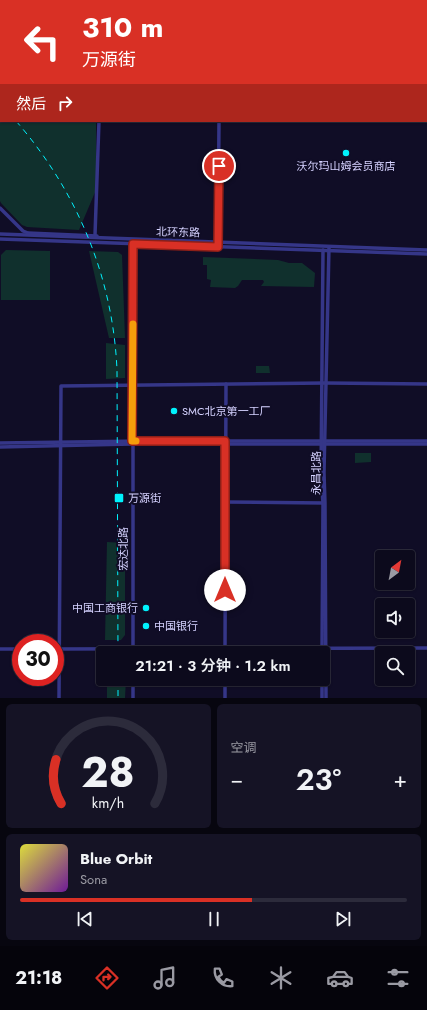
<!DOCTYPE html>
<html lang="zh">
<meta charset="utf-8">
<style>
:root{--surface:#0c0a1c;--page:#151325;--text:#f1f3f6;--muted:#9a9aa3;--line:#2c2b3b;--accent:#d93025}
body{margin:0;font-family:Jost,"Noto Sans SC",sans-serif;background:var(--page);color:var(--text);height:100vh;display:flex;flex-direction:column;font-size:15px;white-space:nowrap}
*{box-sizing:border-box;margin:0}
p{font-size:13px;color:var(--muted)}
.icon{flex:none;width:22px;height:22px;fill:none;stroke:currentColor;stroke-width:2;stroke-linecap:round;stroke-linejoin:round}
.map{position:relative;height:698px;overflow:hidden}
.drawer{display:flex;flex-direction:column;gap:6px;padding:6px;background:#07060f;flex:1}
.drawer>*{flex:none}
.guide{position:absolute;left:0px;top:0px;width:427px;height:122px;box-shadow:0 1px 3px #0004,0 0 0 1px var(--line);background:#d93025;color:#fff;overflow:hidden}
.needle{width:26px;rotate:32deg}
.controls{position:absolute;left:375px;top:550px;display:grid;gap:8px}
.controls a{display:grid;place-items:center;width:40px;height:40px;border-radius:4px;background:var(--surface);box-shadow:0 1px 3px #0004,0 0 0 1px var(--line);font-size:20px}
.speed{position:absolute;left:12px;top:634px;display:flex;gap:8px;font-size:20px;font-weight:700;text-align:center}
.speed>*{display:grid;place-content:center;width:52px;height:52px;border-radius:50%;background:var(--surface);box-shadow:0 1px 3px #0004,0 0 0 1px var(--line);line-height:1}
.speed .limit{border:6px solid #d22;background:#fff;color:#111}
.pin{position:absolute;display:grid;place-items:center;width:34px;height:34px;color:#fff;margin:-17px;border:2px solid #fff;border-radius:50%;box-shadow:0 1px 4px #0007}
.me{position:absolute;width:44px;margin:-22px;rotate:0deg;stroke-linejoin:round;filter:drop-shadow(0 0 3px #0008)}
.turn{display:flex;align-items:center;gap:14px;height:84px;padding:0 16px;font-size:18px}
.turn .icon{width:52px;height:52px;stroke-width:2.5}
.turn b{display:block;font-size:28px;line-height:34px}
.then{display:flex;align-items:center;height:38px;padding:0 16px;background:#0003;gap:8px;font-size:15px}
.big{font-size:30px;font-weight:600;line-height:1.1}
.drawer .tile{flex:1;display:flex;flex-direction:column;justify-content:center;gap:6px;min-width:0;padding:0 14px;border-radius:6px;background:var(--page)}
.drawer .dial{align-items:center;gap:0}
.dial svg{height:104px;overflow:visible;fill:none;stroke:var(--line);stroke-width:7;stroke-linecap:round;text-anchor:middle}
.dial text{fill:var(--text);stroke:none}
.song{display:flex;align-items:center;gap:12px}
.cover{width:48px;height:48px;border-radius:6px;background:linear-gradient(135deg,hsl(60 70% 55%),hsl(280 70% 35%))}
.played{height:4px;border-radius:2px;background:linear-gradient(90deg,var(--accent) 60%,var(--line) 60%)}
.keys{display:flex;justify-content:space-around;direction:ltr}
.heat{display:flex;justify-content:space-between;align-items:center;font-size:22px;direction:ltr}
.drawer .tiles{flex:1;display:grid;gap:6px;grid-template-columns:1fr 1fr}
.tile:last-child{grid-column:span 2}
.trip{position:absolute;left:96px;top:646px;width:234px;height:40px;border-radius:4px;background:var(--surface);box-shadow:0 1px 3px #0004,0 0 0 1px var(--line);font-weight:600;line-height:40px;text-align:center}
.menu{display:flex;height:64px;justify-content:space-around;align-items:center;background:#05040b;color:var(--muted)}
.menu .icon{width:28px;height:28px}
.menu .on{color:var(--accent)}
.menu b{font-size:18px;color:var(--text)}
.map>svg:first-child{display:block}
.green{fill:#10302d}
.lines{fill:none;stroke-linecap:round;stroke-linejoin:round}
.minor{stroke:#353688;stroke-width:3.5}
.major{stroke:#b759ff;stroke-width:4.5}
.rail{stroke:#00f2fd;stroke-width:1;stroke-dasharray:6 5;stroke-linecap:butt}
.route-casing{stroke:#8d1f18;stroke-width:10}
.route{stroke:#d93025;stroke-width:7}
.slow{stroke:#f59e0b;stroke-width:7}
.poi-dot{fill:#00f2fd;stroke:#100d26;stroke-width:1.5}
.labels{text-anchor:middle;dominant-baseline:central;stroke-width:4;stroke-linejoin:round;paint-order:stroke}
.poi-label{font-size:11px;fill:#d5d2ff;stroke:#100d26;text-anchor:start}
.street-label{font-size:11px;fill:#d5d2ff;stroke:#100d26}
</style>
<div class="map">
<svg width="427" height="698" viewBox="0 0 427 698">
<rect width="100%" height="100%" fill="#100d26"/>
<g class="green">
<path d="M 0,0 L 427,0 L 427,27 L 426,1 L 1,1 L 1,10 Z"/>
<path d="M 0,91 L 1,121 L 96,121 L 96,190 L 79,230 L 27,227 L 22,225 L 1,203 L 0,201 Z"/>
<path d="M 6,250 L 50,251 L 50,300 L 1,300 L 1,255 Z"/>
<path d="M 89,251 L 118,252 L 122,255 L 125,338 L 109,338 Z"/>
<path d="M 203,257 L 278,260 L 289,263 L 302,263 L 315,273 L 314,287 L 261,286 L 264,282 L 263,280 L 242,280 L 238,286 L 235,288 L 210,287 L 211,280 L 207,279 L 207,265 L 203,265 Z"/>
<path d="M 106,343 L 125,345 L 125,378 L 106,379 Z"/>
<path d="M 256,366 L 269,366 L 270,373 L 256,373 Z"/>
<path d="M 355,453 L 371,453 L 371,462 L 355,463 Z"/>
<path d="M 107,542 L 125,543 L 125,635 L 121,640 L 105,640 Z"/>
<path d="M 107,679 L 126,679 L 125,698 L 107,698 Z"/>
</g>
<g class="lines">
<g class="minor">
<path d="M 0,11 L 1,11"/>
<path d="M 426,30 L 427,30"/>
<path d="M 426,44 L 427,44"/>
<path d="M 426,94 L 427,97"/>
<path d="M 0,113 L 1,113"/>
<path d="M 0,208 L 23,231 L 28,233 L 97,236"/>
<path d="M 0,234 L 427,250"/>
<path d="M 95,235 L 99,121"/>
<path d="M 0,239 L 427,254"/>
<path d="M 218,244 L 219,121"/>
<path d="M 0,443 L 144,441 L 427,441"/>
<path d="M 0,447 L 132,444 L 427,444"/>
<path d="M 225,502 L 324,503"/>
<path d="M 0,649 L 21,649"/>
<path d="M 55,649 L 427,648"/>
<path d="M 133,653 L 133,243"/>
<path d="M 225,653 L 226,384"/>
<path d="M 322,653 L 323,503 L 321,476 L 323,250"/>
<path d="M 133,679 L 133,698"/>
<path d="M 322,679 L 322,698"/>
<path d="M 59,698 L 61,386 L 326,383 L 427,384"/>
<path d="M 225,698 L 225,679"/>
<path d="M 326,698 L 325,503 L 324,473 L 329,247"/>
</g>
<g class="major">
<path d="M 0,19 L 1,19"/>
<path d="M 0,25 L 1,25"/>
<path d="M 426,34 L 427,34"/>
<path d="M 426,39 L 427,39"/>
</g>
<g class="rail">
<path d="M 0,102 L 1,103"/>
<path d="M 16,121 C 77,191 113,277 117,370 L 118,653"/>
<path d="M 118,679 L 118,698"/>
</g>
</g>
<g class="lines">
<g class="route-casing">
<path id="route" d="M 219,166 L 218,247 L 133,244 L 132,441 L 225,441 L 225,590"/>
</g>
<use href="#route" class="route"/>
<path class="slow" d="M 133,324 L 132,441 L 136,441"/>
</g>
<g class="poi-dot">
<circle cx="346" cy="153" r="4"/>
<circle cx="174" cy="411" r="4"/>
<rect x="114" y="493" width="10" height="10" rx="2"/>
<circle cx="146" cy="608" r="4"/>
<circle cx="146" cy="626" r="4"/>
</g>
<g class="labels">
<g class="poi-label">
<text x="346" y="166" text-anchor="middle">沃尔玛山姆会员商店</text>
<text x="182" y="411">SMC北京第一工厂</text>
<text x="128" y="498">万源街</text>
<text x="138" y="608" text-anchor="end">中国工商银行</text>
<text x="154" y="626">中国银行</text>
</g>
<g class="street-label">
<text transform="translate(178 232) rotate(1)">北环东路</text>
<text transform="translate(316 473) rotate(-90)">永昌北路</text>
<text transform="translate(123 549) rotate(-90)">宏达北路</text>
</g>
</g>
</svg>
<div class="controls">
<a><svg class="needle" viewBox="-14 -14 28 28"><path d="M0-13l5 13h-10z" fill="#e53935"/><path d="M0 13l5-13h-10z" fill="#9a9aa3"/></svg></a>
<a><svg class="icon" aria-label="sound" viewBox="0 0 24 24"><path d="M4 9h4l5-4v14l-5-4H4zM17 9q2 3 0 6"/></svg></a>
<a><svg class="icon" aria-label="search" viewBox="0 0 24 24"><circle cx="10" cy="10" r="6"/><path d="M15 15l6 6"/></svg></a>
</div>
<div class="speed"><div class="limit">30</div></div>
<div class="pin" style="left:219px;top:166px;background:#d93025"><svg class="icon" aria-label="arrive" viewBox="0 0 24 24"><path d="M6 21V4h12l-3 4 3 4H6"/></svg></div>
<svg class="me" style="left:225px;top:590px" viewBox="-20 -20 40 40"><circle r="19" fill="#fff"/><path d="M0-13L10 11 0 6-10 11z" fill="#d93025"/></svg>
<div class="trip">21:21 · 3 分钟 · 1.2 km</div>
<div class="guide">
<div class="turn"><svg class="icon" aria-label="left" viewBox="0 0 24 24"><path d="M17 20v-9H6M10 6l-5 5 5 5"/></svg><div><b>310 m</b>万源街</div></div>
<div class="then">然后<svg class="icon" aria-label="right" viewBox="0 0 24 24"><path d="M7 20v-9h11M14 6l5 5-5 5"/></svg></div>
</div>
</div>
<section class="drawer">
<div class="tiles">
<div class="tile dial"><svg viewBox="0 0 100 80">
<path d="M14 69A42 42 0 1 1 86 69"/>
<path d="M14 69A42 42 0 0 1 10 35" stroke="#d93025"/>
<text x="50" y="56" font-size="32" font-weight="700">28</text>
<text x="50" y="72" font-size="11">km/h</text>
</svg></div>
<div class="tile"><p>空调</p>
<div class="heat"><a>−</a><b class="big">23°</b><a>+</a></div>
</div>
<div class="tile">
<div class="song"><i class="cover"></i><div><b>Blue Orbit</b><p>Sona</p></div></div>
<div class="played"></div>
<div class="keys"><svg class="icon" aria-label="previous" viewBox="0 0 24 24"><path d="M18 5L8 12l10 7zM5 5v14"/></svg><svg class="icon" aria-label="pause" viewBox="0 0 24 24"><path d="M8 5v14M16 5v14"/></svg><svg class="icon" aria-label="next" viewBox="0 0 24 24"><path d="M6 5l10 7-10 7zM19 5v14"/></svg></div>
</div>
</div>
</section>
<nav class="menu">
<b>21:18</b>
<svg class="icon on" aria-label="directions" viewBox="0 0 24 24"><path d="M12 3l9 9-9 9-9-9zM9 14v-3h6M13 9l2 2-2 2"/></svg>
<svg class="icon" aria-label="music" viewBox="0 0 24 24"><path d="M9 18V5l10-2v13"/><circle cx="6" cy="18" r="3"/><circle cx="16" cy="16" r="3"/></svg>
<svg class="icon" aria-label="phone" viewBox="0 0 24 24"><path d="M5 4h4l2 5-3 2q2 4 5 5l2-3 5 2v4C11 20 4 13 5 4z"/></svg>
<svg class="icon" aria-label="climate" viewBox="0 0 24 24"><path d="M12 3v18M4 7l16 10M4 17L20 7"/></svg>
<svg class="icon" aria-label="car" viewBox="0 0 24 24"><path d="M5 17H2v-5l4-1 3-4h7l3 4 3 1v5h-3M9 17h6M6 11h13"/><circle cx="7" cy="17" r="2"/><circle cx="17" cy="17" r="2"/></svg>
<svg class="icon" aria-label="filters" viewBox="0 0 24 24"><path d="M4 7h16M4 17h16"/><circle cx="9" cy="7" r="2"/><circle cx="15" cy="17" r="2"/></svg>
</nav>
